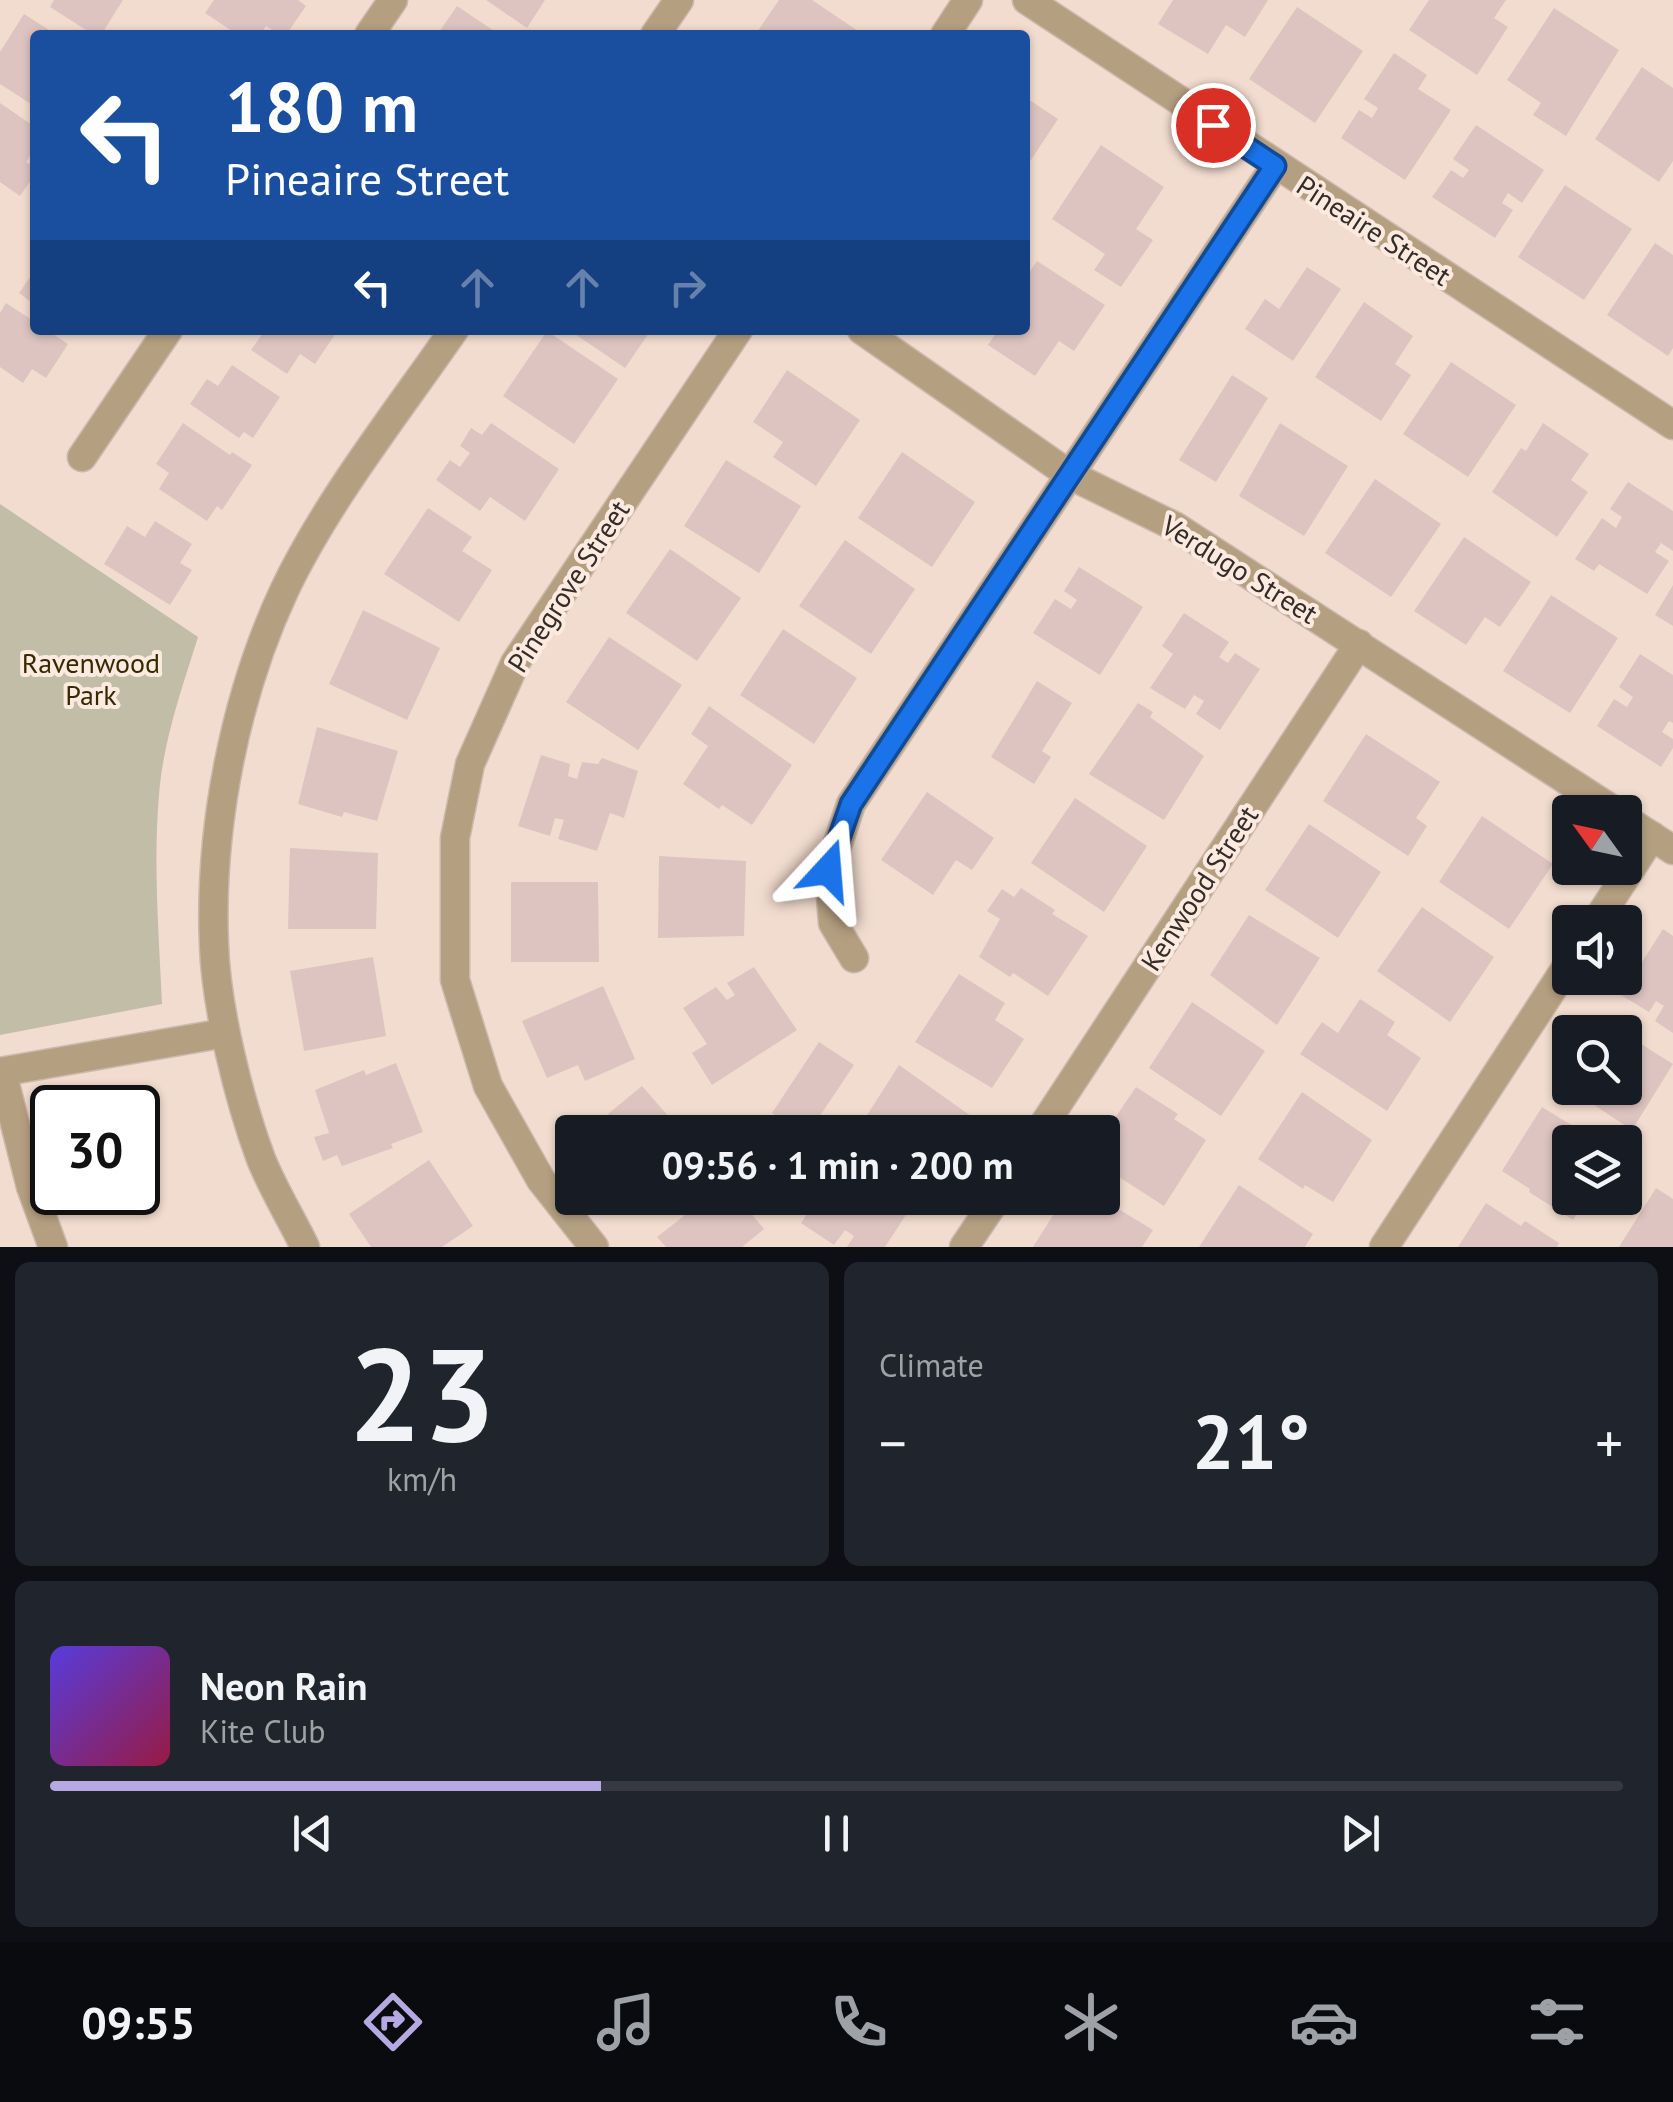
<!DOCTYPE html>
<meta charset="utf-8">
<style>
:root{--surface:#171b24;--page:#20242c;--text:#f1f3f6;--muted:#9ea1a6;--line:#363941;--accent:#b6a9e1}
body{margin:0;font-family:"PT Sans",sans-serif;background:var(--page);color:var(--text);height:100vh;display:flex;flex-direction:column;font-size:38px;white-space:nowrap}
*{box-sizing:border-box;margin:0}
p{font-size:32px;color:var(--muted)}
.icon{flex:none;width:55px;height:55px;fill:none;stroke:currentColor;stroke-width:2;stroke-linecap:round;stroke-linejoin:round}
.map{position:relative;height:1247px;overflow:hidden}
.panel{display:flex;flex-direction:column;gap:15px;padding:15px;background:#0d0f14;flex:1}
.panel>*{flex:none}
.guide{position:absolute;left:30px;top:30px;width:1000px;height:305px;border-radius:10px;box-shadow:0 2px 8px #0004;background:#1a4fa0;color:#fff;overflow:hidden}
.needle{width:65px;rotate:303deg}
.controls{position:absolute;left:1552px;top:795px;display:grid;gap:20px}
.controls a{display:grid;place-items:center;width:90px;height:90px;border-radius:10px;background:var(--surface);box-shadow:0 2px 8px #0004;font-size:50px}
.speed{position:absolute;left:30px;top:1085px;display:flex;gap:20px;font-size:50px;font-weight:700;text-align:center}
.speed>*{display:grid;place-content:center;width:130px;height:130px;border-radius:50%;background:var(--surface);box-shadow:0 2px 8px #0004;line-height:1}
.speed .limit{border:5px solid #111;border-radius:15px;background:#fff;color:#111}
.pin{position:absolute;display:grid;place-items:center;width:85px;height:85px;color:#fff;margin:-42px;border:5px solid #fff;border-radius:50%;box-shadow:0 2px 10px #0007}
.me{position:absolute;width:110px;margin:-55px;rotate:19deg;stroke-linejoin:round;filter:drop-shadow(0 0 8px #0008)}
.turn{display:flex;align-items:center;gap:35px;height:210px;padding:0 30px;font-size:45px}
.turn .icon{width:130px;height:130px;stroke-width:2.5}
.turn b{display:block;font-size:70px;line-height:85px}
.lanes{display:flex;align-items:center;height:95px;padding:0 30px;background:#0003;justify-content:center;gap:50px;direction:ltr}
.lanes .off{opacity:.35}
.big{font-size:75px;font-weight:800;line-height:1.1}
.panel .tile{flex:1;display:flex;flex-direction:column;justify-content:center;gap:15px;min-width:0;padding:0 35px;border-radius:15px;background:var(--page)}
.panel .dial{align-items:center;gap:0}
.dial b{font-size:130px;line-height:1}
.song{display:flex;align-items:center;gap:30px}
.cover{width:120px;height:120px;border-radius:15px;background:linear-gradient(135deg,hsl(250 70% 55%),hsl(340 70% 35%))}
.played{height:10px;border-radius:5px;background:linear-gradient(90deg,var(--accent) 35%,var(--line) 35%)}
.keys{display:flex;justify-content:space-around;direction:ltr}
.heat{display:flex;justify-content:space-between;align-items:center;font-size:55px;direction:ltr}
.panel .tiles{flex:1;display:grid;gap:15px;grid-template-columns:1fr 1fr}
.tile:last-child{grid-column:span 2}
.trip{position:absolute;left:555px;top:1115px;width:565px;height:100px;border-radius:10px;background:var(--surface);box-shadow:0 2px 8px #0004;font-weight:800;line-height:100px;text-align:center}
.menu{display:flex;height:160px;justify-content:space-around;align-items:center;background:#090b0e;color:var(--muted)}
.menu .icon{width:70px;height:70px}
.menu .selected{color:var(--accent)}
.menu b{font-size:45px;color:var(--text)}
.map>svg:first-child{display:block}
.green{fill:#c1bda6}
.building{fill:#dec4c0}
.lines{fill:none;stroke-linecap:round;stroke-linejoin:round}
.minor-casing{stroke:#ccb9ad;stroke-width:31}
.tertiary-casing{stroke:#ccb9ad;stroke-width:31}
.minor{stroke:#b59f81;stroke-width:28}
.tertiary{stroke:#b59f81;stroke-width:28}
.route-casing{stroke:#114b97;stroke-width:25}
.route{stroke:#1a73e8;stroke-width:18}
.labels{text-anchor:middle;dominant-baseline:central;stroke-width:8;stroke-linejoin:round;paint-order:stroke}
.street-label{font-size:28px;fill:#342c27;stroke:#fceae0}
.park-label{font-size:28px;fill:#322b00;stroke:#fceae0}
</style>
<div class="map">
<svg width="1673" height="1247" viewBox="0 0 1673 1247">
<rect width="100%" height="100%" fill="#f2dccf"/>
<path class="green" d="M 0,504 L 198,637 C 182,688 163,741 159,795 C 153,864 159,935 162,1004 L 0,1035 Z"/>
<g class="building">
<path d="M 54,0 L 123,0 L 101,35 L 94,35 L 50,7 Z"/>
<path d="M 214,0 L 298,0 L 306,6 L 286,35 L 280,35 L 266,26 L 260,35 L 238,35 L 205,13 Z"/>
<path d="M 486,0 L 545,0 L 527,28 Z"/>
<path d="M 779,0 L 812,0 L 864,35 L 755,35 Z"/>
<path d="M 1173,0 L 1268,0 L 1245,37 L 1226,25 L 1208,54 L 1158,24 Z"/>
<path d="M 1429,0 L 1506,0 L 1494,18 L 1508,27 L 1477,75 L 1409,30 Z"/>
<path d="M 457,6 L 500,35 L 437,35 Z"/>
<path d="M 1297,7 L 1363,51 L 1315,123 L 1249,79 Z"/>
<path d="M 1554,8 L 1619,50 L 1566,136 L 1533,115 L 1541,103 L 1507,80 Z"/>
<path d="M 24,14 L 57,35 L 35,35 L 35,99 L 31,104 L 0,84 L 0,52 Z"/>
<path d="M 1394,53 L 1427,75 L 1418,89 L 1451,110 L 1405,180 L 1341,138 L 1359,110 L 1372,118 L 1378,108 L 1364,99 Z"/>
<path d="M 1642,67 L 1673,88 L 1673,161 L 1659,182 L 1595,139 Z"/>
<path d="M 1025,97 L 1058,119 L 1025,169 Z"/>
<path d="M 0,103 L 35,127 L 35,148 L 26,162 L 35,168 L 35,174 L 20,196 L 0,182 Z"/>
<path d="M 1476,125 L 1544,170 L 1522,203 L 1508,193 L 1502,203 L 1513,210 L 1495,238 L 1432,197 L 1451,170 L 1463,178 L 1469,170 L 1453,159 Z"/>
<path d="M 1101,145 L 1164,187 L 1136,229 L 1153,240 L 1121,287 L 1094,270 L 1105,254 L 1052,219 Z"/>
<path d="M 1565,185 L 1632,229 L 1584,300 L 1518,257 Z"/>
<path d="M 1655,243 L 1673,255 L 1673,348 L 1668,356 L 1607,315 Z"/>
<path d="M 1037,261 L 1105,305 L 1074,351 L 1059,341 L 1035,376 L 988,345 L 998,330 L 1025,330 L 1025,279 Z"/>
<path d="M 1307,267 L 1341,289 L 1293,361 L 1245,329 L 1265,299 L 1279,309 Z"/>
<path d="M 35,270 L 35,305 L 19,293 Z"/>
<path d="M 1364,302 L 1413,336 L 1395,364 L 1411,375 L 1381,421 L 1315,377 Z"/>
<path d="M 6,303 L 35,322 L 35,330 L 47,330 L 68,344 L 46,378 L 32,369 L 23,383 L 0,367 L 0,313 Z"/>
<path d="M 258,330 L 338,330 L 315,364 L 300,354 L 287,374 L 251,350 L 263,333 Z"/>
<path d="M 569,330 L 651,330 L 625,368 Z"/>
<path d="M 547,331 L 618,379 L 574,444 L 503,396 Z"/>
<path d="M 1451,362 L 1516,405 L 1468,477 L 1403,434 Z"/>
<path d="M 232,365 L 280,397 L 253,438 L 244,432 L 239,438 L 190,404 L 207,379 L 218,386 Z"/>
<path d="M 787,370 L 860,420 L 816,486 L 773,457 L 783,442 L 753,422 Z"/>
<path d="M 1232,375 L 1268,398 L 1216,482 L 1179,460 Z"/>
<path d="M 183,423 L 230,455 L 232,452 L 252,465 L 222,510 L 217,506 L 207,521 L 159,489 L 169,473 L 156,464 Z"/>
<path d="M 491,423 L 559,469 L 525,521 L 490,497 L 480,511 L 436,480 L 450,460 L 460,467 L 470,453 L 460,446 L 471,428 L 482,435 Z"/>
<path d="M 1280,423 L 1348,466 L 1304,536 L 1239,496 Z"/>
<path d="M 1543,423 L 1589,454 L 1571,480 L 1588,492 L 1557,537 L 1492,492 L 1521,448 L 1526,451 Z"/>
<path d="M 902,452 L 975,502 L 932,567 L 858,518 Z"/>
<path d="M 726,460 L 801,506 L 759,573 L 684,526 Z"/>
<path d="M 1375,479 L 1441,524 L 1391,597 L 1325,553 Z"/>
<path d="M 1628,482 L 1673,511 L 1673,551 L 1661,543 L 1655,552 L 1669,561 L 1647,594 L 1599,564 L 1594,571 L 1575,559 L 1602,518 L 1616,528 L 1622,517 L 1610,509 Z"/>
<path d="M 428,508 L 472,537 L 462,551 L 492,570 L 459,622 L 384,574 Z"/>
<path d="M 155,521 L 192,544 L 180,563 L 192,570 L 170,605 L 104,564 L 127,526 L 145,537 Z"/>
<path d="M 1464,537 L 1531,582 L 1500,627 L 1485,617 L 1466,645 L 1414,611 Z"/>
<path d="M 845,540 L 915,589 L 871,654 L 799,606 Z"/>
<path d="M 670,549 L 741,598 L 697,661 L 626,613 Z"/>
<path d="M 1079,567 L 1143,607 L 1100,675 L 1033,633 L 1055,599 L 1071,609 L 1077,600 L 1064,591 Z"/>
<path d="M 1673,585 L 1673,626 L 1655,615 Z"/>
<path d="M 1551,595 L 1618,638 L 1570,713 L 1503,671 Z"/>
<path d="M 363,610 L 440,648 L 407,720 L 329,684 Z"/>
<path d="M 1184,613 L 1229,642 L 1219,657 L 1228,663 L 1235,653 L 1260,669 L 1220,730 L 1196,714 L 1204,701 L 1194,695 L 1185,709 L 1150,688 L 1173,654 L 1162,646 Z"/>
<path d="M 783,629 L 857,678 L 814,744 L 740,695 Z"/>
<path d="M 609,637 L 682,685 L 638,750 L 566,702 Z"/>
<path d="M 1640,654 L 1673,675 L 1673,723 L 1669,721 L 1662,732 L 1673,739 L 1673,748 L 1661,767 L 1597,726 L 1614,699 L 1627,707 L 1633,697 L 1619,687 Z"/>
<path d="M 1037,681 L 1072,703 L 1042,751 L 1051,757 L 1034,784 L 991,757 Z"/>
<path d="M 1138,703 L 1153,712 L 1150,717 L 1204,756 L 1164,820 L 1089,774 Z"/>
<path d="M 709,706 L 792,765 L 752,825 L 722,805 L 719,809 L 683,784 L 708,746 L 691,734 Z"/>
<path d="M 317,727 L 398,751 L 377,821 L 344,812 L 342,817 L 298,804 Z"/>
<path d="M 1366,734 L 1440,782 L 1416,818 L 1427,826 L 1408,856 L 1323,801 Z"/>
<path d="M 541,755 L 570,764 L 568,776 L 577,779 L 582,762 L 598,764 L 602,758 L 638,771 L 624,818 L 610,813 L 597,851 L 558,839 L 564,820 L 555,818 L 550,836 L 518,826 Z"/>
<path d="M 927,792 L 994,838 L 972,870 L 956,860 L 933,895 L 881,860 Z"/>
<path d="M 1075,798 L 1147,846 L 1104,912 L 1031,863 Z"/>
<path d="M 1482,816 L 1553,864 L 1509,929 L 1439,882 Z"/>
<path d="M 1309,824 L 1381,872 L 1338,938 L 1265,890 Z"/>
<path d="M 290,848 L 378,853 L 376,929 L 288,929 Z"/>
<path d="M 659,856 L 746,861 L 744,936 L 658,938 Z"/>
<path d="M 511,882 L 598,882 L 599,962 L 511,962 Z"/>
<path d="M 1021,888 L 1055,910 L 1052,914 L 1088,936 L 1048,996 L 1013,973 L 1010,977 L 979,957 L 1000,919 L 987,911 L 1002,889 L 1014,897 Z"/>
<path d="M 1422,907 L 1494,957 L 1450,1022 L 1377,971 Z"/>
<path d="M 1249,915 L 1320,958 L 1277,1025 L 1210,975 Z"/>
<path d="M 1663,929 L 1673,936 L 1673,1033 L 1655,1021 L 1664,1006 L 1656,1001 L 1649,1012 L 1621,995 Z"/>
<path d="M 373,957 L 386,1036 L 304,1051 L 290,971 Z"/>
<path d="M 754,967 L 797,1030 L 712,1085 L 692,1053 L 707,1044 L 683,1008 L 716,987 L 727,1000 L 735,995 L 727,983 Z"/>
<path d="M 959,974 L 1005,1003 L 995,1020 L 1024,1039 L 992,1088 L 915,1042 Z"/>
<path d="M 603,986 L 635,1059 L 585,1081 L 578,1065 L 547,1078 L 522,1021 Z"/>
<path d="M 1360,999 L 1395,1022 L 1387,1035 L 1421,1058 L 1387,1111 L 1300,1054 L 1322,1022 L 1338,1033 Z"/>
<path d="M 1192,1002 L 1265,1051 L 1221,1116 L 1149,1068 Z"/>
<path d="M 1625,1034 L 1673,1064 L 1632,1130 L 1561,1083 L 1570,1068 L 1570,1088 L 1625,1088 Z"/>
<path d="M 819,1042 L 854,1065 L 809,1132 L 801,1132 L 772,1113 Z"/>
<path d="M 396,1063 L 423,1132 L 391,1144 L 393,1148 L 342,1166 L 337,1155 L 323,1161 L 314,1137 L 329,1133 L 315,1090 L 364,1070 L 366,1075 Z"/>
<path d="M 899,1065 L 971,1116 L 960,1132 L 857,1131 Z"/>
<path d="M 642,1086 L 682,1132 L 592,1132 L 610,1117 L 608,1114 Z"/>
<path d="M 1136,1087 L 1178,1114 L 1174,1119 L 1206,1140 L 1164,1206 L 1102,1166 L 1102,1137 Z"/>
<path d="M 1302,1092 L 1372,1140 L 1333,1202 L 1305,1185 L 1303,1189 L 1258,1159 Z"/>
<path d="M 1542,1107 L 1599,1142 L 1570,1142 L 1570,1198 L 1587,1198 L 1573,1220 L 1529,1192 L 1530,1189 L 1502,1171 Z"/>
<path d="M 429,1160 L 473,1226 L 442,1247 L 371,1247 L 349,1214 Z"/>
<path d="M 1239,1185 L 1313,1234 L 1305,1247 L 1199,1247 Z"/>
<path d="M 1656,1188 L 1673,1199 L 1673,1247 L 1619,1247 Z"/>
<path d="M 679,1198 L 738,1198 L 764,1229 L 742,1247 L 666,1247 L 657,1237 L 684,1216 L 673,1202 Z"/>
<path d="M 818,1198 L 903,1198 L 913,1204 L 885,1247 L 847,1247 L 854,1236 L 845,1230 L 834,1245 L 801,1223 Z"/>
<path d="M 1064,1198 L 1100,1198 L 1153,1230 L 1142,1247 L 1033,1247 Z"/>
<path d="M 1486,1203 L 1521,1226 L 1525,1221 L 1559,1243 L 1557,1247 L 1458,1247 Z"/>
</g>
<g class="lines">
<g class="minor-casing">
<g id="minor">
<path d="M 1027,0 L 1673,425"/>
<path d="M 369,35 L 393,0"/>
<path d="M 945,35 L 968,0"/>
<path d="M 862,330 L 1070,475 L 1176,527 L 1616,812"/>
<path d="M 82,457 L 168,330"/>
<path d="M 1625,819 L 1673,850"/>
<path d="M 1596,922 L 1652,836"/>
<path d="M 854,958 L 833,923 L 829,870 L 851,804 L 1275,166"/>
<path d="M 0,1072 L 225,1033"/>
<path d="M 2,1072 L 31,1187 L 53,1247"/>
<path d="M 1039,1132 L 1359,644"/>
<path d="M 594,1247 L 541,1180 L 488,1086 L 455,980 L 455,838 L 470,764 L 515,663 L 738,330"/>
<path d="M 964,1247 L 997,1198"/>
<path d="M 1384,1247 L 1570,962"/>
</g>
</g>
<g class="tertiary-casing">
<g id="tertiary">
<path d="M 655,35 L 679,0"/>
<path d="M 305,1247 C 291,1218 273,1189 261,1159 C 239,1100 216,1007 214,945 C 209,828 235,696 284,591 C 326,502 398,411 454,330"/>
</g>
</g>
<use href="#minor" class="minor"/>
<use href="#tertiary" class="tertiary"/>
</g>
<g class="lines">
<g class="route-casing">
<path id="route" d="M 828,870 L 851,804 L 1275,166 L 1213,125"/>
</g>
<use href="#route" class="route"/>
</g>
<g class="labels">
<g class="street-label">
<text transform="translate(1374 230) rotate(33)">Pineaire Street</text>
<text transform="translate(1240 569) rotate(32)">Verdugo Street</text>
<text transform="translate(568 586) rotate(-57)">Pinegrove Street</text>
<text transform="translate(1199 888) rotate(-57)">Kenwood Street</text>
</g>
<g class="park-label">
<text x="91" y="662">Ravenwood<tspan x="91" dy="32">Park</tspan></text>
</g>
</g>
</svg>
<div class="controls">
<a><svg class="needle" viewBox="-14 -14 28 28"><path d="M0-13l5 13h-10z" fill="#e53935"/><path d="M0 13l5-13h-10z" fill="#9ea1a6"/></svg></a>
<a><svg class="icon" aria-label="sound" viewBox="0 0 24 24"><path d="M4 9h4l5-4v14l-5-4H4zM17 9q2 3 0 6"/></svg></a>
<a><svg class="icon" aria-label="search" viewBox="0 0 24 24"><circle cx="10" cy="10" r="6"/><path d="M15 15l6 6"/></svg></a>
<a><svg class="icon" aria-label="layers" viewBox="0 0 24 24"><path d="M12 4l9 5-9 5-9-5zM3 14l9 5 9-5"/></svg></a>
</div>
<div class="speed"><div class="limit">30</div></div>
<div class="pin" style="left:1213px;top:125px;background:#d93025"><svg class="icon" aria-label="arrive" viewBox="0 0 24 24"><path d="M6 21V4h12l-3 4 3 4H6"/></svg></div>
<svg class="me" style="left:828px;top:870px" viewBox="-20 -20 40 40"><path d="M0-17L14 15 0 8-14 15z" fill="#1a73e8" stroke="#fff" stroke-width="4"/></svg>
<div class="trip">09:56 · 1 min · 200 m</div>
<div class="guide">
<div class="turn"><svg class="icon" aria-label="left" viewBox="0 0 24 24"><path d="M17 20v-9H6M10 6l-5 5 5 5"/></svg><div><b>180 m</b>Pineaire Street</div></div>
<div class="lanes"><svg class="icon" aria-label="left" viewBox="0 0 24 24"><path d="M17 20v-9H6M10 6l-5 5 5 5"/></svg><svg class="icon off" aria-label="ahead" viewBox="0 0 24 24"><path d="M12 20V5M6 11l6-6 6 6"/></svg><svg class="icon off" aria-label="ahead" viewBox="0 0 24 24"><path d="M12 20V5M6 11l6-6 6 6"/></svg><svg class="icon off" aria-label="right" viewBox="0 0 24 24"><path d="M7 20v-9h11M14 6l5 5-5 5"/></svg></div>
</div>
</div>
<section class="panel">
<div class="tiles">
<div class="tile dial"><b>23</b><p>km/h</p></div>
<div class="tile"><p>Climate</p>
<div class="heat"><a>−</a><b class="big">21°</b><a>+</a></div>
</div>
<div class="tile">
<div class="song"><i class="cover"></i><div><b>Neon Rain</b><p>Kite Club</p></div></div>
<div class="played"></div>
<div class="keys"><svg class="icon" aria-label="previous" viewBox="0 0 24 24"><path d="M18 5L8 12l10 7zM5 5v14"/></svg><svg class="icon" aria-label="pause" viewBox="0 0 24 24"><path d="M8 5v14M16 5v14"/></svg><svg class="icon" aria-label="next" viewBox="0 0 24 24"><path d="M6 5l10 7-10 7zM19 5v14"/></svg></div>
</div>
</div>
</section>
<nav class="menu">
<b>09:55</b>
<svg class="icon selected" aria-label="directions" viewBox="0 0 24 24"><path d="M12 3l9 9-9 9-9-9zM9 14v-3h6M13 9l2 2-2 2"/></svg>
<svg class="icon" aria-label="music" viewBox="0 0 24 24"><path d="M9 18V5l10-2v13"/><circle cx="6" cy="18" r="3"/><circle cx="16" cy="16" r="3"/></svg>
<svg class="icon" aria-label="phone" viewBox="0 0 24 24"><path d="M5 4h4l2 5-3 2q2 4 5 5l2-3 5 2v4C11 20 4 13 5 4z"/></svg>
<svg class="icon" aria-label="climate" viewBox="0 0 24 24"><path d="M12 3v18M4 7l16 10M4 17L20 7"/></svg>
<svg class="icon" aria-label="car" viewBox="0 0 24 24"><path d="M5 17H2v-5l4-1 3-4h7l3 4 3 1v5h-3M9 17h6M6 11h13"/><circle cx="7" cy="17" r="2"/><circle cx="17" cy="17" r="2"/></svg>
<svg class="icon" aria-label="filters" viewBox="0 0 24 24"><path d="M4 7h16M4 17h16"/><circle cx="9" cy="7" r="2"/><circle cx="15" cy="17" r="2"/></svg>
</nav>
